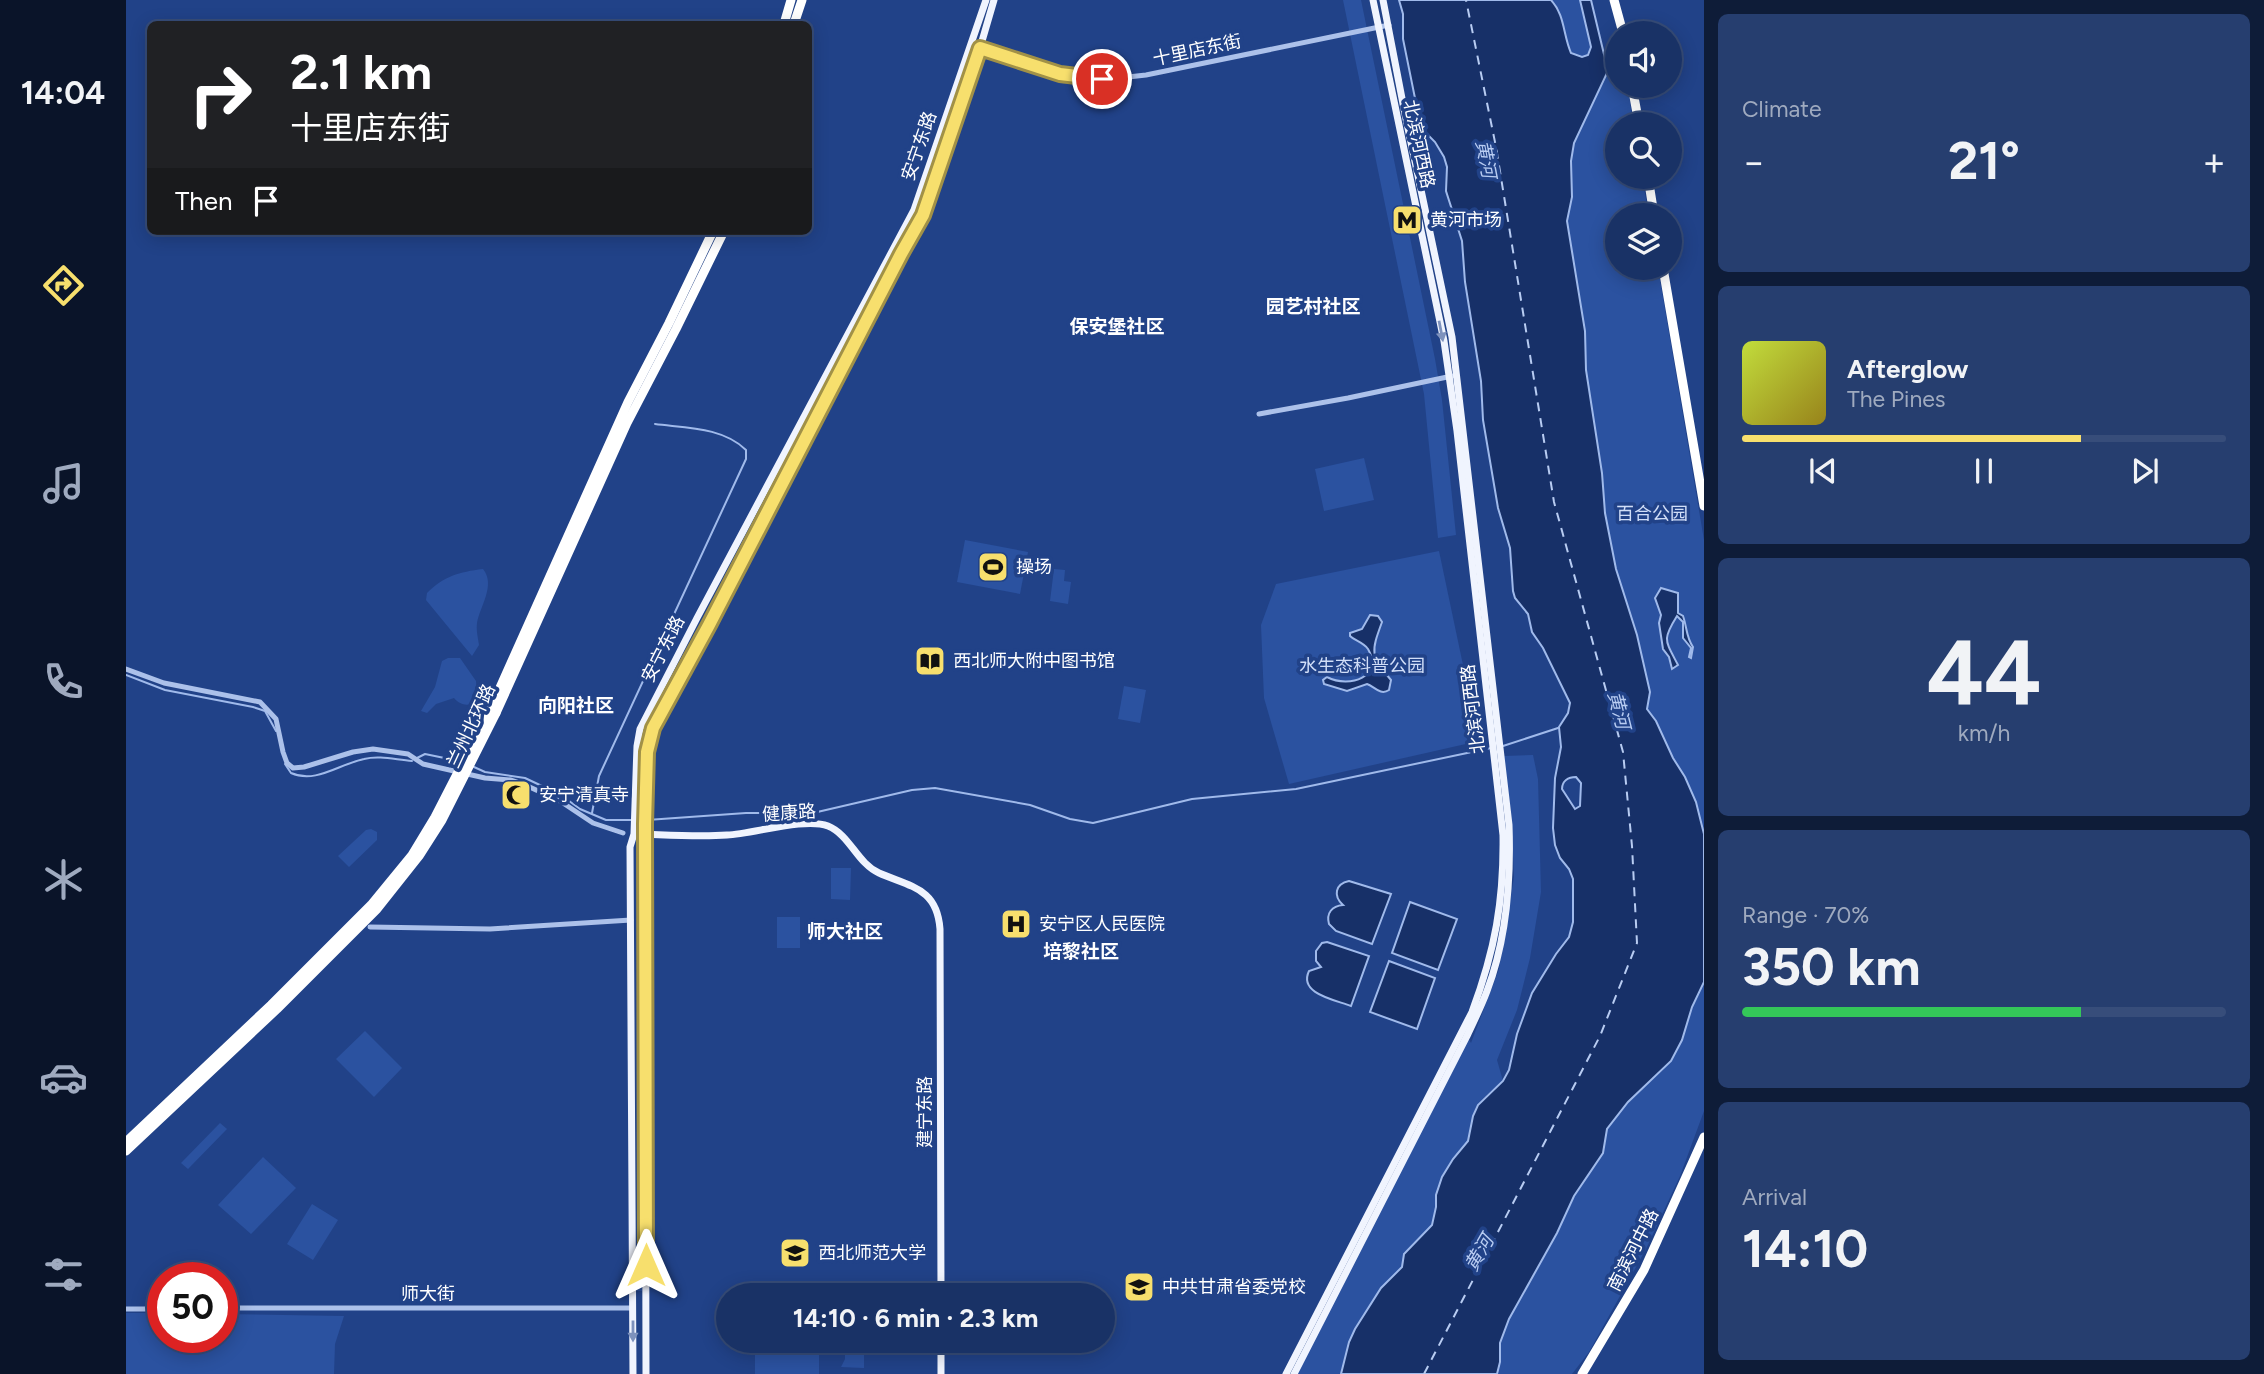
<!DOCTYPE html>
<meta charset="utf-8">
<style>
:root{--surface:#193266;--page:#263e6f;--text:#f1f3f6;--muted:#9faabf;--line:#374d7a;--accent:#f7df6d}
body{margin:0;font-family:Figtree,"Noto Sans SC",sans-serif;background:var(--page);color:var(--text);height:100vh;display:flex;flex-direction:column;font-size:26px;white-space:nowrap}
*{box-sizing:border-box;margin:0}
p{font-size:23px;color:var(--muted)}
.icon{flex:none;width:38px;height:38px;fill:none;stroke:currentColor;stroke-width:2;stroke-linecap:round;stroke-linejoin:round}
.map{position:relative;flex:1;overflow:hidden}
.sheet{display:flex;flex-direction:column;gap:14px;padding:14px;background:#0e1c38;width:560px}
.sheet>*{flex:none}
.hud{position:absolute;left:21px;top:21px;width:665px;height:214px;border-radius:10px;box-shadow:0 4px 18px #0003,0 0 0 2px var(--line);background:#202124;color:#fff;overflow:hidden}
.controls{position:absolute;left:1479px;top:21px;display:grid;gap:14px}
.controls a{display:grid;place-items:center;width:77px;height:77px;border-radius:50%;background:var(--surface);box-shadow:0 4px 18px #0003,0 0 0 2px var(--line);font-size:35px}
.speed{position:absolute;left:21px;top:1262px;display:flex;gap:14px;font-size:35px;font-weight:700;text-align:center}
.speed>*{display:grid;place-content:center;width:91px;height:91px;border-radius:50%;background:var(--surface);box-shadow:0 4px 18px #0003,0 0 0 2px var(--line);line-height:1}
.speed .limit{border:10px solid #d22;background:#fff;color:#111}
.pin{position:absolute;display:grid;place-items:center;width:60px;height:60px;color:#fff;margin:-30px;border:4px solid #fff;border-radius:50%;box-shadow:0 2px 7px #0007}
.me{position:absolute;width:77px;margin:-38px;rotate:0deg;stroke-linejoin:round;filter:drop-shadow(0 0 5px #0008)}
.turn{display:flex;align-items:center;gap:24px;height:147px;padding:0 28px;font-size:32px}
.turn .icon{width:91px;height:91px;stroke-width:2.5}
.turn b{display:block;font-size:49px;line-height:60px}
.then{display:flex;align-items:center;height:66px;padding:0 28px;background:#0003;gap:14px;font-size:26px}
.big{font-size:52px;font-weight:700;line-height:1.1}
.sheet .widget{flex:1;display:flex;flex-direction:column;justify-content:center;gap:10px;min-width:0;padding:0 24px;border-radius:10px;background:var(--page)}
.sheet .dial{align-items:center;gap:0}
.dial b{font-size:91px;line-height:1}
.song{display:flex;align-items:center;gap:21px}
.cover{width:84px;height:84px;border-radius:10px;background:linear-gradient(135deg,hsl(70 70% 55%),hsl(50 70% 35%))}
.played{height:7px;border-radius:4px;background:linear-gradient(90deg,var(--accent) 70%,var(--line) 70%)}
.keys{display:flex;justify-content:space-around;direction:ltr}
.heat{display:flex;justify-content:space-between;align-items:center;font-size:38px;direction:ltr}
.charge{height:10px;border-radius:5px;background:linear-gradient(90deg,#34c759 70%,var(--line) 0)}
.trip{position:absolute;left:590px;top:1283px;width:399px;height:70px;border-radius:35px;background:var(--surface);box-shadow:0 4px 18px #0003,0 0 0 2px var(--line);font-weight:700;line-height:70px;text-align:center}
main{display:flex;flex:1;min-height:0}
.menu{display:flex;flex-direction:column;width:126px;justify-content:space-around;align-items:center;background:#0a1429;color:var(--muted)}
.menu .icon{width:49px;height:49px}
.menu .current{color:var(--accent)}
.menu b{font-size:32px;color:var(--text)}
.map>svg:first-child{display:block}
.green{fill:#2b52a0}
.water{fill:#173068;stroke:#a0baeb;stroke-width:2;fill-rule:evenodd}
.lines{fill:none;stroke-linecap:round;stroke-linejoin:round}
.stream{stroke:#a0baeb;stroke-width:2}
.ferry{stroke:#b8ccf2;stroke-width:2;stroke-dasharray:9 7;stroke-linecap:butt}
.minor{stroke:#acc1ea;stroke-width:5}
.major{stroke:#f0f4fe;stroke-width:7}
.highway{stroke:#fff;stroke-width:9}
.highway-bridge{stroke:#fff;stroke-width:9}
.oneway{fill:#7e92bd}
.route-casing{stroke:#a19147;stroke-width:18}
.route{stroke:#f7df6d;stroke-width:12}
.labels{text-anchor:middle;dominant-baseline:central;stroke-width:7;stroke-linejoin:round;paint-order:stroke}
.street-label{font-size:18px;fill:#fff;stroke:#214288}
.poi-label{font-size:18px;fill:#fff;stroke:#214288;text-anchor:start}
.park-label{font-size:18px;fill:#d1def8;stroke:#214288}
.water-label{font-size:19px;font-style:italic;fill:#b8ccf2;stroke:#214288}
.neighbourhood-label{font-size:19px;font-weight:bold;fill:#fff;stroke:#214288}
</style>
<main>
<nav class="menu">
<b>14:04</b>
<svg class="icon current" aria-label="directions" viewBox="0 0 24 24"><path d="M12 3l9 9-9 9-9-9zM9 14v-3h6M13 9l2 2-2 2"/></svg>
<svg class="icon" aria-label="music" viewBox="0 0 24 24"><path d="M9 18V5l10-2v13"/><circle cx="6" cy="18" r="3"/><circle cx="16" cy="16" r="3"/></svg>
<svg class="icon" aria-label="phone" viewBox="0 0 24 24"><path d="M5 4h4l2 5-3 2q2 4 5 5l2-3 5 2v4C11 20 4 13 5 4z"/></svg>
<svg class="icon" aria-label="climate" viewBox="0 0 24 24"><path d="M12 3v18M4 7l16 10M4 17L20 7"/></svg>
<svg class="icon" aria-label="car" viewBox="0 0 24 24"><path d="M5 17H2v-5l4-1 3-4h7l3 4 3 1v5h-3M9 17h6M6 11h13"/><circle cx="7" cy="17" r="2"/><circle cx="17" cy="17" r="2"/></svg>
<svg class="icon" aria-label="filters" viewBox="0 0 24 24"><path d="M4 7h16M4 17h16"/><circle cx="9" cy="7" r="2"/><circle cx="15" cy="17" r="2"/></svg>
</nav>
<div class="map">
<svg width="1578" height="1374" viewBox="0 0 1578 1374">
<rect width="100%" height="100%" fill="#214288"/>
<g class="green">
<path d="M 1217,0 L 1235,0 L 1309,359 L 1316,400 L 1330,535 L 1312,538 L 1298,394 Z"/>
<path d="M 1425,0 L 1454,0 L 1465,47 L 1462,55 L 1452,57 C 1433,45 1440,17 1425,0 Z"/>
<path d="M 1482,71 L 1491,71 L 1491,86 L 1502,86 L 1507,124 L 1491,124 L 1491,177 L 1516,177 L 1523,215 L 1491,215 L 1491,268 L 1532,268 L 1578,540 L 1578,834 L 1570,802 L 1559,777 L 1547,758 L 1530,721 L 1521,709 L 1524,692 L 1511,635 L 1490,569 L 1479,513 L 1476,473 L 1460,370 L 1459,331 L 1441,221 L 1446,197 L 1445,161 L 1448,143 Z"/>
<path d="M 1238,458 L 1248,500 L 1198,511 L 1189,469 Z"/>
<path d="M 839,540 L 902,552 L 894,594 L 831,582 Z"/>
<path d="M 1313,551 L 1353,741 L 1163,784 L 1138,698 L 1135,625 L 1150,584 Z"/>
<path d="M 357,569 C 370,585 354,606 351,623 C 350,630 352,638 353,645 L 346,656 L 300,600 L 301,593 C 318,576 333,572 357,569 Z"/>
<path d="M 928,569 L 939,570 L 938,581 L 945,582 L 942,604 L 924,601 Z"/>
<path d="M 322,658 L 334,658 L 350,681 L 351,702 C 342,706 335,706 328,698 L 310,704 L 301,713 L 295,711 L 309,687 L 316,661 Z"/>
<path d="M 998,686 L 1020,690 L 1014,723 L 992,719 Z"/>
<path d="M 1407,755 L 1412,779 L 1415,892 L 1404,958 L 1391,1010 L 1371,1060 L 1377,1081 C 1367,1091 1352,1099 1348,1113 C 1345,1124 1347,1136 1340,1145 C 1330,1160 1320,1167 1313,1186 C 1308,1198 1312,1211 1306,1223 C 1298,1240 1277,1247 1276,1267 L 1255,1288 L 1229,1329 L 1223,1342 L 1215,1374 L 1168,1374 L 1341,1036 L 1345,1043 L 1373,969 L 1388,877 L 1385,814 L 1378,756 Z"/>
<path d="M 245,829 L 251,832 L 251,840 L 223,867 L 212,856 L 240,830 Z"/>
<path d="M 705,868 L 725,868 L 724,900 L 705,899 Z"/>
<rect x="651" y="917" width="23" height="31"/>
<rect x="511" y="923" width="4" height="121"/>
<path d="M 1578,982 L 1578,1111 L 1554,1176 L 1520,1249 L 1463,1352 L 1446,1374 L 1371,1374 L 1374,1363 L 1374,1343 L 1383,1319 L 1431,1233 L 1448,1196 L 1477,1153 L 1481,1129 L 1502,1102 L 1537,1070 L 1560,1028 L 1566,1007 Z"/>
<path d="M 239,1031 L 276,1068 L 248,1097 L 210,1059 Z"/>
<rect x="511" y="1118" width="5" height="173"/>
<path d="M 94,1123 L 101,1129 L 62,1169 L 55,1163 Z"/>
<path d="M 137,1157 L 170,1188 L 125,1234 L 92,1205 Z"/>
<path d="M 186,1204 L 212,1220 L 187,1260 L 161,1244 Z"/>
<path d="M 0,1313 L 37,1313 L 37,1337 L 96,1337 L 96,1314 L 218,1316 L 209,1344 L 208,1374 L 0,1374 Z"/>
<rect x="629" y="1341" width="64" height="33"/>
<path d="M 719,1341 L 738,1341 L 738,1368 L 715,1367 L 719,1359 Z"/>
</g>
<g class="water">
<path d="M 1273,0 L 1425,0 C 1439,15 1437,35 1445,53 L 1456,57 L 1462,55 L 1465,47 L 1454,0 L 1465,0 L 1482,71 L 1448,143 L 1445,161 L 1446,197 L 1441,221 L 1459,331 L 1460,370 L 1476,473 L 1479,513 L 1490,569 L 1511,635 L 1524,692 L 1521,709 L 1530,721 L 1547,758 L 1559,777 L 1570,802 L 1578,834 L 1578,982 L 1566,1007 L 1556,1040 L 1545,1061 L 1502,1102 L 1481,1129 L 1477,1153 L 1448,1196 L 1431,1233 L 1383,1319 L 1374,1343 L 1374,1362 L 1371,1374 L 1215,1374 L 1223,1342 L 1229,1329 L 1255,1288 L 1276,1267 L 1278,1254 L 1306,1225 L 1310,1207 L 1310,1195 L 1316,1177 L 1327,1159 L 1342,1141 L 1347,1116 L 1352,1105 L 1377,1081 L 1383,1070 L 1391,1034 L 1406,993 L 1430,954 L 1443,937 L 1447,922 L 1447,879 L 1443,869 L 1434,858 L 1429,845 L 1427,828 L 1429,778 L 1435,747 L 1433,727 L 1442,713 L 1444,703 L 1417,648 L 1406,632 L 1402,614 L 1389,598 L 1387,591 L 1384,548 L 1372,508 L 1357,420 L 1355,381 L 1339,282 L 1336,241 L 1320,191 L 1321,167 L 1318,157 L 1309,142 L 1300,133 L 1293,118 L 1277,39 L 1277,14 ZM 1450,777 L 1455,783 L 1454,806 L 1449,809 L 1436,789 C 1436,781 1442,777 1450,777 Z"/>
<path d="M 1535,588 L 1552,593 L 1552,613 L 1557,616 C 1561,627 1560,637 1567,647 L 1565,658 L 1563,657 L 1565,648 L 1557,638 L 1557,622 L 1551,616 C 1536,640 1539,640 1552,665 L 1546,669 L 1543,657 L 1537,649 L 1533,623 L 1535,615 L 1529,598 Z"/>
<path d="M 1244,615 L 1252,616 L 1256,622 C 1245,652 1244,655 1265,680 L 1263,690 C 1254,696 1248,686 1241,684 L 1221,691 L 1198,684 L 1197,680 L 1201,677 C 1224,689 1258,676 1242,649 C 1237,642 1229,641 1224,636 L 1224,633 L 1236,629 Z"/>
<path d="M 1223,881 L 1265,894 L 1246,944 L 1210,931 L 1203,924 C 1200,913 1206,906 1217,905 C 1207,896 1209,884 1223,881 Z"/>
<path d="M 1284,902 L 1331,919 L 1312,970 L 1266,953 Z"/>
<path d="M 1201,942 L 1243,956 L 1225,1006 C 1210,1000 1172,994 1183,971 L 1195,967 L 1190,961 L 1190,951 L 1196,943 Z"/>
<path d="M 1263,961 L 1309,978 L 1291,1029 L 1244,1012 Z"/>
</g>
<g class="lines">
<g class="stream">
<path d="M 0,675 L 39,690 L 127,707 L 139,711 L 150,731"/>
<path d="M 1377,746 L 1432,728"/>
<path d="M 291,758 L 299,754 L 333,761"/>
<path d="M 159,764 L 165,773 C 190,784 213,764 238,759 C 254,755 270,760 286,761"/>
<path d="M 348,767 L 359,772 L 399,778 L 435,795 L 454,809 L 480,820 L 505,820"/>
<path d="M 466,813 L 473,776 L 620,459 L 620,450 C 597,427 559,428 529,424"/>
<path d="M 521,820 L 620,813 L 687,813 L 786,790 L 809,788 L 904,805 L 944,819 L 967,823 L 1066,799 L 1170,789 L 1365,748"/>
</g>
<path class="ferry" d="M 1298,1374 L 1474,1036 L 1511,943 L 1506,846 L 1497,752 L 1428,502 L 1370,147 L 1340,0"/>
<g class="minor">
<path d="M 845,44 C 907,67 953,85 1020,75 L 1263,25"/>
<path d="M 1133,414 L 1222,398 L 1326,376"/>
<path d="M 0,669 L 38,683 L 134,702 L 150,719 L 157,752 L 161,763 L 167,768 L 178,767 L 227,752 L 247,749 L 282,754 L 297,764 L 359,778 L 385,780 L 397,784 L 434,801 L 467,823 L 497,833"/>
<path d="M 244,927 L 364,929 L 505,920"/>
<path d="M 96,1308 L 507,1308"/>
<path d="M 0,1309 L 37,1309"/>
</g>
<g class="major">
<path d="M 515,834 C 544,835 573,837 601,835 C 627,834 679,817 702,826 C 724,835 731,863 753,873 C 785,887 811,888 814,929 L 815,1295"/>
<path d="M 815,1340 L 815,1374"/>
<path d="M 507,1374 L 504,847 L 508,834 L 511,746 L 514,729 L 571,618 L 788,210 L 860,0"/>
<path d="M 520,1374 L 519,824 L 521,752 L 527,728 L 583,625 L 797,215 L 854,48 L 868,0"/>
<path d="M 1160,1374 L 1346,1012 C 1369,950 1378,901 1377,835 L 1331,431 L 1318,341 L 1247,0"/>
<path d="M 1168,1374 L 1341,1036 C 1348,1021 1355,1007 1361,991 C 1381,939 1385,881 1383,825 L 1326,337 L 1279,114 L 1257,0"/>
</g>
<g class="highway">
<path d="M 1488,0 L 1497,33"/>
<path d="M 658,24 L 665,0"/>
<path d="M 668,24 L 676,0"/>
<path d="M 1506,86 L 1513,124"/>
<path d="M 1522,177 L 1528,215"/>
<path d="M 1537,268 L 1578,506"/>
<path d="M 364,710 L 502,402 L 543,323 L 587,231"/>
<path d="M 370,713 L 501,423 L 550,329 L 598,231"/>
<path d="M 1456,1374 L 1518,1270 L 1578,1137"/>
</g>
<g class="highway-bridge">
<path d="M 0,1142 L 145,1005 L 245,905 L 286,855 L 309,817 L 364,710"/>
<path d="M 0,1151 L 151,1009 L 251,909 L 293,856 L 316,820 L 370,713"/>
</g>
</g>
<defs><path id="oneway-solid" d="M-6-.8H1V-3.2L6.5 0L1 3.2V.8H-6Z" transform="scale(1.75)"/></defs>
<g class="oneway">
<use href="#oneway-solid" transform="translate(1315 331) rotate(79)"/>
<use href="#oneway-solid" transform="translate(507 1331) rotate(90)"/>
</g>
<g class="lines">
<g class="route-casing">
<path id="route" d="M 520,1265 L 519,824 L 521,752 L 527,728 L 583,625 L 775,254 L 797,215 L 854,48 L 934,74 L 976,79"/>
</g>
<use href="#route" class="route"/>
</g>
<defs>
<g id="metro-square" transform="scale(1.575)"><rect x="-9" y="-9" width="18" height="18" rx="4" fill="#f7df6d" stroke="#214288"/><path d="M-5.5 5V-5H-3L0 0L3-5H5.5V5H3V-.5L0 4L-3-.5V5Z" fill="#111"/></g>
<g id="stadium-square" transform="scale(1.575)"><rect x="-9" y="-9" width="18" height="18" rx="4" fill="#f7df6d" stroke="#214288"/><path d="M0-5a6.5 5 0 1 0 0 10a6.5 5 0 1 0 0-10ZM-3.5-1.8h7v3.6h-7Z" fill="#111"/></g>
<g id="library-square" transform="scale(1.575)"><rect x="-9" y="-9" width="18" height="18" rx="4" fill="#f7df6d" stroke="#214288"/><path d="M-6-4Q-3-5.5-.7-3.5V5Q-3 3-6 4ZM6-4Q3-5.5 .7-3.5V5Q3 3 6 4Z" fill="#111"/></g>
<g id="mosque-square" transform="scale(1.575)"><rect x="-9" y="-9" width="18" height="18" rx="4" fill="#f7df6d" stroke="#214288"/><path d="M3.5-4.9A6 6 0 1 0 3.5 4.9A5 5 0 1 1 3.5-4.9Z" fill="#111"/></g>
<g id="hospital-square" transform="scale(1.575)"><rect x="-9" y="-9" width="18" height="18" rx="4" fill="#f7df6d" stroke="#214288"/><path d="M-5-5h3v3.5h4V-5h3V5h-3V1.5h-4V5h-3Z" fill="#111"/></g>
<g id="university-square" transform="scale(1.575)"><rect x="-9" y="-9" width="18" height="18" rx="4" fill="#f7df6d" stroke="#214288"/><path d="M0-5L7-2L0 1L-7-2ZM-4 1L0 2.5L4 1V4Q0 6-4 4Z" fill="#111"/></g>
</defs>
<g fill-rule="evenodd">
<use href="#metro-square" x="1281" y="220"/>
<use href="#stadium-square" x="867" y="567"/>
<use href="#library-square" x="804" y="661"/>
<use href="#mosque-square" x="390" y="795"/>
<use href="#hospital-square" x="890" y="924"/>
<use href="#university-square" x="669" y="1253"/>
<use href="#university-square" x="1013" y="1287"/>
</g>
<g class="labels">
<g class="street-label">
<text transform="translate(1071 50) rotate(-12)">十里店东街</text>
<text transform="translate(1293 144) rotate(78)">北滨河西路</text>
<text transform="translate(793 146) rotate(-71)">安宁东路</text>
<text transform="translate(537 649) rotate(-63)">安宁东路</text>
<text transform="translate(1347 709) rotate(-97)">北滨河西路</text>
<text transform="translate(345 726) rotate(-65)">兰州北环路</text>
<text transform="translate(663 813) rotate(-4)">健康路</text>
<text transform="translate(799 1112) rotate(-90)">建宁东路</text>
<text transform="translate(1507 1250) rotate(-63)">南滨河中路</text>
<text x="302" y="1294">师大街</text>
</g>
<g class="poi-label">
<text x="1304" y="220">黄河市场</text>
<text x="890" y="567">操场</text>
<text x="827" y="661">西北师大附中图书馆</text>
<text x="413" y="795">安宁清真寺</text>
<text x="913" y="924">安宁区人民医院</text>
<text x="692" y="1253">西北师范大学</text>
<text x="1036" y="1287">中共甘肃省委党校</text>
</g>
<g class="park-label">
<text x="1526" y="514">百合公园</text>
<text x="1236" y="666">水生态科普公园</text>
</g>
<g class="water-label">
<text transform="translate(1360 159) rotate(79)">黄河</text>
<text transform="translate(1493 710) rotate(76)">黄河</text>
<text transform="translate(1353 1253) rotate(-60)">黄河</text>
</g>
<g class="neighbourhood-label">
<text x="1187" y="306">园艺村社区</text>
<text x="991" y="326">保安堡社区</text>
<text x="450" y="705">向阳社区</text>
<text x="719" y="931">师大社区</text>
<text x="955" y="951">培黎社区</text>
</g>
</g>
</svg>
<div class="controls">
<a><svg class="icon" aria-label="sound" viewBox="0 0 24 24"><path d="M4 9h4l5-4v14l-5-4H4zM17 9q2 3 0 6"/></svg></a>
<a><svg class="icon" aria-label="search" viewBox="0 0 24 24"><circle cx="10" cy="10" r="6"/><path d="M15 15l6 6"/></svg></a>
<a><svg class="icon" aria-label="layers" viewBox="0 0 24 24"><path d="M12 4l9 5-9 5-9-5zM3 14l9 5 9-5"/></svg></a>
</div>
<div class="speed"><div class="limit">50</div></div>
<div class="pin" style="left:976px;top:79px;background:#d93025"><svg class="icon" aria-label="arrive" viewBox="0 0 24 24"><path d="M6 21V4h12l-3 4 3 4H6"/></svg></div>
<svg class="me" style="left:520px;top:1265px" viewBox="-20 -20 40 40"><path d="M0-17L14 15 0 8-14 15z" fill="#f7df6d" stroke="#fff" stroke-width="4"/></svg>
<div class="trip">14:10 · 6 min · 2.3 km</div>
<div class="hud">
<div class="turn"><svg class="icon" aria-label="right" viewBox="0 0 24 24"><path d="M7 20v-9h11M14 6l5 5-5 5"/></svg><div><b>2.1 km</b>十里店东街</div></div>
<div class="then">Then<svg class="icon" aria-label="arrive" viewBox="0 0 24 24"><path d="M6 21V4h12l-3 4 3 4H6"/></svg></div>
</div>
</div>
<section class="sheet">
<div class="widget"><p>Climate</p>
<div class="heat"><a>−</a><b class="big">21°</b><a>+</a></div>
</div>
<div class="widget">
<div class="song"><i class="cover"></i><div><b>Afterglow</b><p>The Pines</p></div></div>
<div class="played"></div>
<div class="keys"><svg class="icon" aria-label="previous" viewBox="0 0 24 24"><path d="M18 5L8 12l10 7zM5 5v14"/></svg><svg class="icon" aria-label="pause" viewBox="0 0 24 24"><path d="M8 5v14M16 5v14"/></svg><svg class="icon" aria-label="next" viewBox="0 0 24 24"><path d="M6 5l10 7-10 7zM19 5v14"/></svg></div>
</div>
<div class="widget dial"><b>44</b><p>km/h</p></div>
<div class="widget"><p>Range · 70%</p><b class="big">350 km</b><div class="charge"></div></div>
<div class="widget"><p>Arrival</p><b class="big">14:10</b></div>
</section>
</main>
